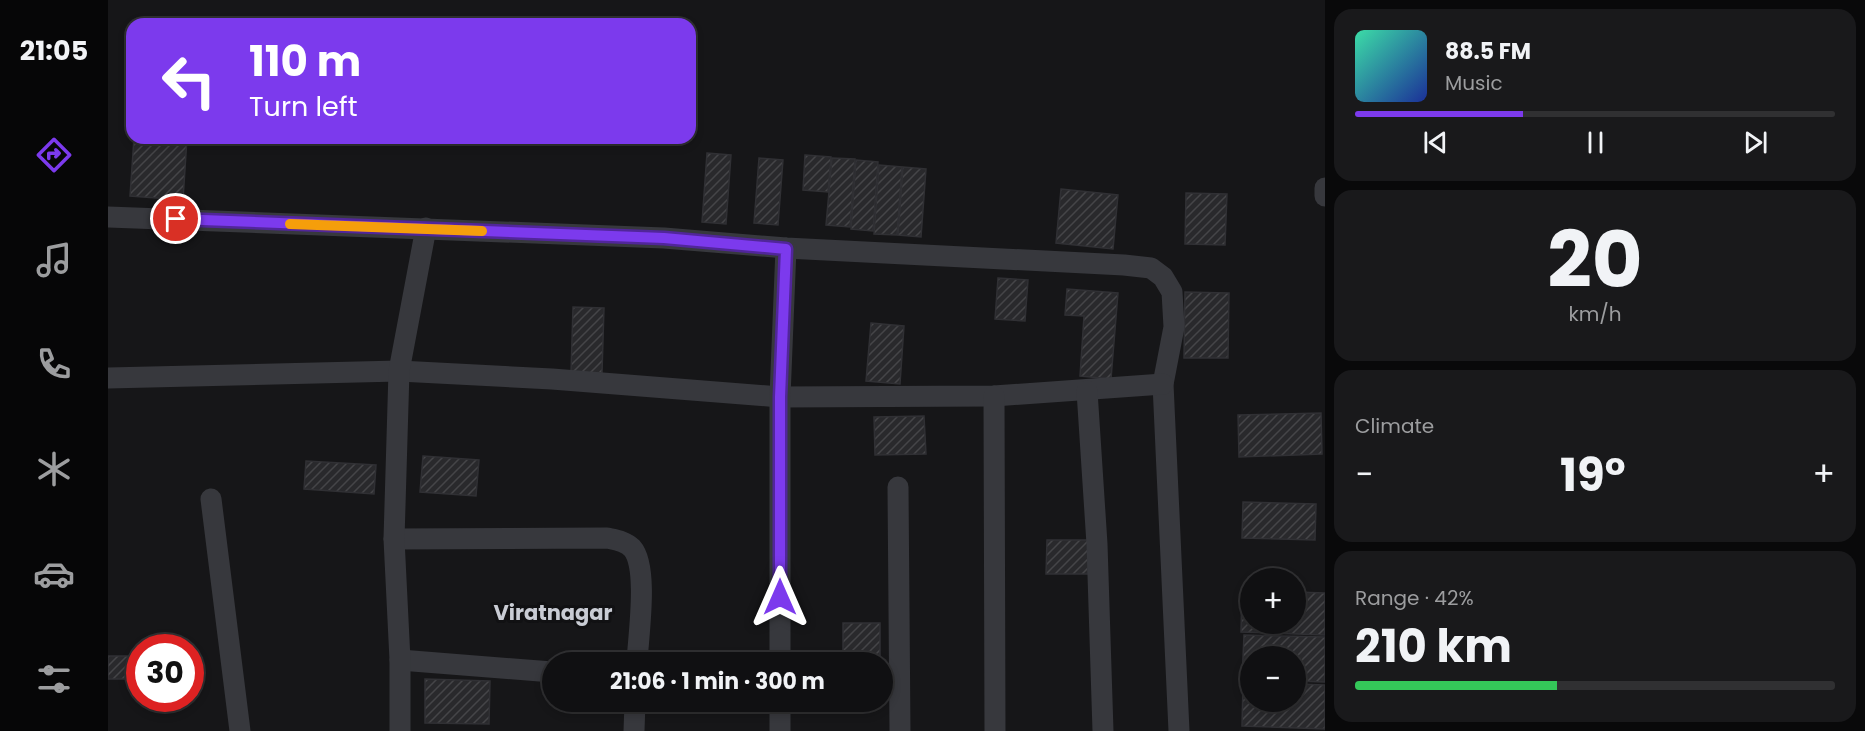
<!DOCTYPE html>
<meta charset="utf-8">
<style>
:root{--surface:#101012;--page:#19191b;--text:#f1f3f6;--muted:#9c9d9f;--line:#303032;--accent:#7c3aed}
body{margin:0;font-family:Poppins,sans-serif;background:var(--page);color:var(--text);height:100vh;display:flex;flex-direction:column;font-size:22px;white-space:nowrap}
*{box-sizing:border-box;margin:0}
p{font-size:20px;color:var(--muted)}
.icon{flex:none;width:33px;height:33px;fill:none;stroke:currentColor;stroke-width:2;stroke-linecap:round;stroke-linejoin:round}
.map{position:relative;flex:1;overflow:hidden}
.side{display:flex;flex-direction:column;gap:9px;padding:9px;background:#09090a;width:540px}
.side>*{flex:none}
.guide{position:absolute;left:18px;top:18px;width:570px;height:126px;border-radius:18px;box-shadow:0 3px 9px #0003,0 0 0 2px var(--line);background:#7c3aed;color:#fff;overflow:hidden}
.buttons{position:absolute;left:1132px;top:568px;display:grid;gap:12px}
.buttons a{display:grid;place-items:center;width:66px;height:66px;border-radius:50%;background:var(--surface);box-shadow:0 3px 9px #0003,0 0 0 2px var(--line);font-size:30px}
.speed{position:absolute;left:18px;top:634px;display:flex;gap:12px;font-size:30px;font-weight:700;text-align:center}
.speed>*{display:grid;place-content:center;width:78px;height:78px;border-radius:50%;background:var(--surface);box-shadow:0 3px 9px #0003,0 0 0 2px var(--line);line-height:1}
.speed .limit{border:9px solid #d22;background:#fff;color:#111}
.pin{position:absolute;display:grid;place-items:center;width:51px;height:51px;color:#fff;margin:-26px;border:3px solid #fff;border-radius:50%;box-shadow:0 2px 6px #0007}
.me{position:absolute;width:66px;margin:-33px;rotate:0deg;stroke-linejoin:round;filter:drop-shadow(0 0 4px #0008)}
.turn{display:flex;align-items:center;gap:21px;height:126px;padding:0 24px;font-size:27px}
.turn .icon{width:78px;height:78px;stroke-width:2.5}
.turn b{display:block;font-size:42px;line-height:51px}
.big{font-size:45px;font-weight:700;line-height:1.1}
.side .tile{flex:1;display:flex;flex-direction:column;justify-content:center;gap:9px;min-width:0;padding:0 21px;border-radius:18px;background:var(--page)}
.side .dial{align-items:center;gap:0}
.dial b{font-size:78px;line-height:1}
.song{display:flex;align-items:center;gap:18px}
.cover{width:72px;height:72px;border-radius:9px;background:linear-gradient(135deg,hsl(160 70% 55%),hsl(230 70% 35%))}
.played{height:6px;border-radius:3px;background:linear-gradient(90deg,var(--accent) 35%,var(--line) 35%)}
.keys{display:flex;justify-content:space-around;direction:ltr}
.heat{display:flex;justify-content:space-between;align-items:center;font-size:33px;direction:ltr}
.charge{height:9px;border-radius:4px;background:linear-gradient(90deg,#34c759 42%,var(--line) 0)}
.trip{position:absolute;left:434px;top:652px;width:351px;height:60px;border-radius:30px;background:var(--surface);box-shadow:0 3px 9px #0003,0 0 0 2px var(--line);font-weight:700;line-height:60px;text-align:center}
main{display:flex;flex:1;min-height:0}
.tabs{display:flex;flex-direction:column;width:108px;justify-content:space-around;align-items:center;background:#060607;color:var(--muted)}
.tabs .icon{width:42px;height:42px}
.tabs .current{color:var(--accent)}
.tabs b{font-size:27px;color:var(--text)}
.map>svg:first-child{display:block}
.building{fill:url(#building-hatch);stroke:#303034;stroke-width:1.5}
.lines{fill:none;stroke-linecap:round;stroke-linejoin:round}
.minor{stroke:#37383d;stroke-width:21}
.route-casing{stroke:#51269a;stroke-width:15}
.route{stroke:#7c3aed;stroke-width:10}
.slow{stroke:#f59e0b;stroke-width:10}
.labels{text-anchor:middle;dominant-baseline:central;stroke-width:6;stroke-linejoin:round;paint-order:stroke}
.quarter-label{font-size:21px;font-weight:bold;fill:#c9ccd4;stroke:#111113}
</style>
<main>
<nav class="tabs">
<b>21:05</b>
<svg class="icon current" aria-label="directions" viewBox="0 0 24 24"><path d="M12 3l9 9-9 9-9-9zM9 14v-3h6M13 9l2 2-2 2"/></svg>
<svg class="icon" aria-label="music" viewBox="0 0 24 24"><path d="M9 18V5l10-2v13"/><circle cx="6" cy="18" r="3"/><circle cx="16" cy="16" r="3"/></svg>
<svg class="icon" aria-label="phone" viewBox="0 0 24 24"><path d="M5 4h4l2 5-3 2q2 4 5 5l2-3 5 2v4C11 20 4 13 5 4z"/></svg>
<svg class="icon" aria-label="climate" viewBox="0 0 24 24"><path d="M12 3v18M4 7l16 10M4 17L20 7"/></svg>
<svg class="icon" aria-label="car" viewBox="0 0 24 24"><path d="M5 17H2v-5l4-1 3-4h7l3 4 3 1v5h-3M9 17h6M6 11h13"/><circle cx="7" cy="17" r="2"/><circle cx="17" cy="17" r="2"/></svg>
<svg class="icon" aria-label="filters" viewBox="0 0 24 24"><path d="M4 7h16M4 17h16"/><circle cx="9" cy="7" r="2"/><circle cx="15" cy="17" r="2"/></svg>
</nav>
<div class="map">
<svg width="1217" height="731" viewBox="0 0 1217 731">
<defs>
<pattern id="building-hatch" width="6" height="6" patternUnits="userSpaceOnUse" patternTransform="scale(1.5)"><rect width="6" height="6" fill="#29292c"/><path d="M-1 1l2-2M0 6l6-6M5 7l2-2" fill="none" stroke="#454548"/></pattern>
</defs>
<rect width="100%" height="100%" fill="#161618"/>
<g class="building">
<path d="M 26,138 L 79,138 L 75,200 L 22,196 Z"/>
<path d="M 599,153 L 623,155 L 618,224 L 594,222 Z"/>
<path d="M 697,155 L 723,157 L 720,192 L 695,190 Z"/>
<path d="M 651,158 L 675,160 L 670,225 L 646,223 Z"/>
<path d="M 724,158 L 747,159 L 742,227 L 718,225 Z"/>
<path d="M 748,160 L 770,162 L 765,231 L 743,229 Z"/>
<path d="M 771,165 L 794,167 L 789,235 L 766,234 Z"/>
<path d="M 795,167 L 818,169 L 813,237 L 790,235 Z"/>
<path d="M 953,189 L 1010,195 L 1005,249 L 948,243 Z"/>
<path d="M 1078,193 L 1119,194 L 1117,245 L 1077,244 Z"/>
<path d="M 890,278 L 920,280 L 917,321 L 887,319 Z"/>
<path d="M 959,289 L 1010,293 L 1003,379 L 972,376 L 976,316 L 957,315 Z"/>
<path d="M 1077,292 L 1121,293 L 1120,358 L 1076,358 Z"/>
<path d="M 465,307 L 496,308 L 494,373 L 463,372 Z"/>
<path d="M 763,323 L 796,326 L 792,384 L 758,381 Z"/>
<path d="M 1213,413 L 1214,454 L 1131,457 L 1130,415 Z"/>
<path d="M 816,416 L 818,454 L 767,455 L 766,417 Z"/>
<path d="M 315,456 L 371,460 L 368,496 L 312,492 Z"/>
<path d="M 198,461 L 268,465 L 266,494 L 196,489 Z"/>
<path d="M 1135,502 L 1208,504 L 1207,540 L 1134,538 Z"/>
<path d="M 939,540 L 980,540 L 980,574 L 938,574 Z"/>
<path d="M 1134,590 L 1143,591 L 1143,624 L 1188,624 L 1188,592 L 1217,593 L 1217,635 L 1133,632 Z"/>
<rect x="735" y="623" width="37" height="40"/>
<path d="M 1136,635 L 1217,637 L 1217,682 L 1188,681 L 1188,657 L 1143,657 L 1143,680 L 1134,680 Z"/>
<path d="M 602,655 L 655,657 L 655,663 L 602,663 Z"/>
<rect x="0" y="656" width="26" height="23"/>
<path d="M 317,679 L 382,681 L 381,724 L 317,723 Z"/>
<path d="M 1135,683 L 1143,683 L 1143,702 L 1188,702 L 1188,684 L 1217,685 L 1217,729 L 1134,726 Z"/>
</g>
<g class="lines">
<g class="minor">
<path d="M 1217,188 L 1217,196"/>
<path d="M 0,217 L 556,238 L 678,248 L 1016,265 L 1043,268 L 1055,277 L 1064,292 L 1066,327 L 1055,384 L 1071,731"/>
<path d="M 0,378 L 291,371 L 444,379 L 672,397 L 886,396 L 1055,384"/>
<path d="M 979,391 L 989,544 L 995,731"/>
<path d="M 886,396 L 887,731"/>
<path d="M 790,487 L 792,731"/>
<path d="M 103,499 L 132,731"/>
<path d="M 286,539 L 499,538 C 508,540 517,541 524,548 C 541,567 530,637 529,663"/>
<path d="M 292,660 L 444,672"/>
<path d="M 672,663 L 672,397 L 678,248"/>
<path d="M 292,731 L 292,660 L 286,539 L 291,371 L 318,228"/>
<path d="M 526,731 L 527,702"/>
<path d="M 672,731 L 672,702"/>
</g>
</g>
<g class="lines">
<g class="route-casing">
<path id="route" d="M 68,219 L 556,238 L 678,249 L 672,397 L 672,597"/>
</g>
<use href="#route" class="route"/>
<path class="slow" d="M 182,224 L 374,231"/>
</g>
<g class="labels">
<g class="quarter-label">
<text x="445" y="612">Viratnagar</text>
</g>
</g>
</svg>
<div class="buttons">
<a>+</a>
<a>−</a>
</div>
<div class="speed"><div class="limit">30</div></div>
<div class="pin" style="left:68px;top:219px;background:#d93025"><svg class="icon" aria-label="arrive" viewBox="0 0 24 24"><path d="M6 21V4h12l-3 4 3 4H6"/></svg></div>
<svg class="me" style="left:672px;top:597px" viewBox="-20 -20 40 40"><path d="M0-17L14 15 0 8-14 15z" fill="#7c3aed" stroke="#fff" stroke-width="4"/></svg>
<div class="trip">21:06 · 1 min · 300 m</div>
<div class="guide">
<div class="turn"><svg class="icon" aria-label="left" viewBox="0 0 24 24"><path d="M17 20v-9H6M10 6l-5 5 5 5"/></svg><div><b>110 m</b>Turn left</div></div>
</div>
</div>
<section class="side">
<div class="tile">
<div class="song"><i class="cover"></i><div><b>88.5 FM</b><p>Music</p></div></div>
<div class="played"></div>
<div class="keys"><svg class="icon" aria-label="previous" viewBox="0 0 24 24"><path d="M18 5L8 12l10 7zM5 5v14"/></svg><svg class="icon" aria-label="pause" viewBox="0 0 24 24"><path d="M8 5v14M16 5v14"/></svg><svg class="icon" aria-label="next" viewBox="0 0 24 24"><path d="M6 5l10 7-10 7zM19 5v14"/></svg></div>
</div>
<div class="tile dial"><b>20</b><p>km/h</p></div>
<div class="tile"><p>Climate</p>
<div class="heat"><a>−</a><b class="big">19°</b><a>+</a></div>
</div>
<div class="tile"><p>Range · 42%</p><b class="big">210 km</b><div class="charge"></div></div>
</section>
</main>
